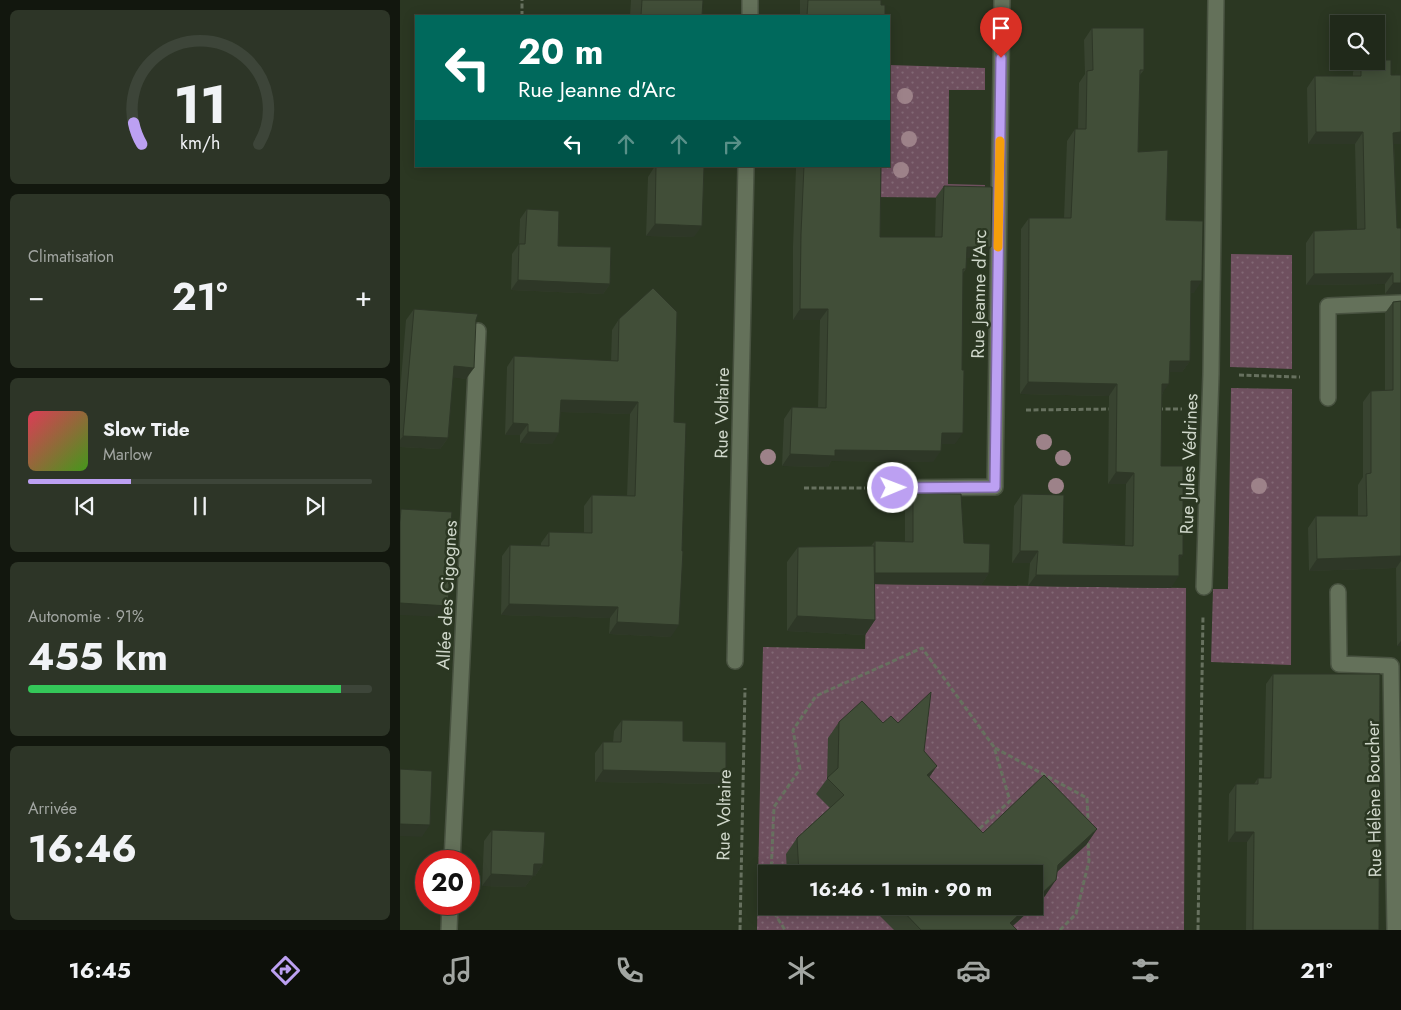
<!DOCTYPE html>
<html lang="fr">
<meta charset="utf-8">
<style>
:root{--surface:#20291a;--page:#2d3527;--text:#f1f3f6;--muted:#a2a6a2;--line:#3d4539;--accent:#bca0f2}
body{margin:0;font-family:Jost,sans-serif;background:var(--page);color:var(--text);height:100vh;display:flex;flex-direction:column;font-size:19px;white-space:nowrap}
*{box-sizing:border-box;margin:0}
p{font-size:16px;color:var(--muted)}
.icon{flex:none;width:28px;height:28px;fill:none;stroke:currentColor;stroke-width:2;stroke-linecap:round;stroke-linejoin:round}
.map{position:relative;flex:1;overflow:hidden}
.side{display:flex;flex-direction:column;gap:10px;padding:10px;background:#12170e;width:400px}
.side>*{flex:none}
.top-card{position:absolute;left:15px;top:15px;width:475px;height:152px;border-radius:0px;box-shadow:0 2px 12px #0003,0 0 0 1px var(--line);background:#00695c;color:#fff;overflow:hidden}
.fabs{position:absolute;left:930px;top:15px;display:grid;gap:10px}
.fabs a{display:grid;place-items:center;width:55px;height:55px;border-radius:0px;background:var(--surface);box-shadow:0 2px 12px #0003,0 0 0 1px var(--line);font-size:25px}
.speed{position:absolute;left:15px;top:850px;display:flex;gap:10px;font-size:25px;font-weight:700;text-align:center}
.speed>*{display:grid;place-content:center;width:65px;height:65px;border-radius:50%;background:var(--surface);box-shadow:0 2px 12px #0003,0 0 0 1px var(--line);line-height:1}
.speed .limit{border:8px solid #d22;background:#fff;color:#111}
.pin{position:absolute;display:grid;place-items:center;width:42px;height:42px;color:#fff;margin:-51px -21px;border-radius:50% 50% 50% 0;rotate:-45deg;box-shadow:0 0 5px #0007}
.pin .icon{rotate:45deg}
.me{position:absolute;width:55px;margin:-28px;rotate:89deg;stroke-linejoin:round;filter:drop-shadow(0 0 4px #0008)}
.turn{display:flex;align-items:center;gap:18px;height:105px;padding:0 20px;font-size:22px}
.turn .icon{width:65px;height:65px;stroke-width:2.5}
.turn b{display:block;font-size:35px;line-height:42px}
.lanes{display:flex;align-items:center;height:48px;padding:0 20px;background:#0003;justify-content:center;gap:25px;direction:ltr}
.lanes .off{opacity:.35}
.big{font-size:38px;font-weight:700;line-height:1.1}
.side .widget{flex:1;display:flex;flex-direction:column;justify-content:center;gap:8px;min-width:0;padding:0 18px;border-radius:8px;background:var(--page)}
.side .dial{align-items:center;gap:0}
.dial svg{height:130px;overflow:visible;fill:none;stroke:var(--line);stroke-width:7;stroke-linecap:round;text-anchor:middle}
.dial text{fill:var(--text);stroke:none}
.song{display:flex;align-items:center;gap:15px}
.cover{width:60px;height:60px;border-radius:8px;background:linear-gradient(135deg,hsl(350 70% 55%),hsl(100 70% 35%))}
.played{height:5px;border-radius:2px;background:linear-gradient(90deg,var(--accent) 30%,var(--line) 30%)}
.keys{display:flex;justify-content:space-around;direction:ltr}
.heat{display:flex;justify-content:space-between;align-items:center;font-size:28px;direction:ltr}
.charge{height:8px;border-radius:4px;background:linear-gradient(90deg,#34c759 91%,var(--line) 0)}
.trip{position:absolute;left:358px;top:865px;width:285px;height:50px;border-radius:0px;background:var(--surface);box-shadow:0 2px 12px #0003,0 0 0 1px var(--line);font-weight:700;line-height:50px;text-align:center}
.tabs{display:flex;height:80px;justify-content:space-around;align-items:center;background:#0d100a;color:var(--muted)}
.tabs .icon{width:35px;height:35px}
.tabs .selected{color:var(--accent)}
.tabs b{font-size:22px;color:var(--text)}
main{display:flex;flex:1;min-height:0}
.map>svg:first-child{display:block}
.grass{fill:url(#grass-dots);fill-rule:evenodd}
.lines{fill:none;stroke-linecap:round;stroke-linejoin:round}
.service-casing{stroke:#485240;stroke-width:18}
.minor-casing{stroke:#485240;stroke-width:18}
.path{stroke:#67715f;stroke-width:3;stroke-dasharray:5 2.5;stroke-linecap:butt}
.service{stroke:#64715a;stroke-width:15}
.minor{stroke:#64715a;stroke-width:15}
.tree{fill:#9d8289}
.wall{fill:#384330}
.shaded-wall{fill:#2e3727}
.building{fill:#414e38;stroke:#2e3727}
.route-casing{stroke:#7a689d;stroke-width:12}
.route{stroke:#bca0f2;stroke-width:9}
.slow{stroke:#f59e0b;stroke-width:9}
.labels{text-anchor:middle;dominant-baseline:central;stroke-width:5;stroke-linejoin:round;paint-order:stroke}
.street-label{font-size:18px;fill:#cfd7ca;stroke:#2b3722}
</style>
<main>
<section class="side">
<div class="widget dial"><svg viewBox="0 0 100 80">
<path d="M14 69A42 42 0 1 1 86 69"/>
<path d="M14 69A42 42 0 0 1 9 56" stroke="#bca0f2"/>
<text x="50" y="56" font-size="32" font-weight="700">11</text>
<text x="50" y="72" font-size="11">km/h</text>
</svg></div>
<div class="widget"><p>Climatisation</p>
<div class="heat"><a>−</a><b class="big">21°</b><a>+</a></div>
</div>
<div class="widget">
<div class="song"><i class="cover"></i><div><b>Slow Tide</b><p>Marlow</p></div></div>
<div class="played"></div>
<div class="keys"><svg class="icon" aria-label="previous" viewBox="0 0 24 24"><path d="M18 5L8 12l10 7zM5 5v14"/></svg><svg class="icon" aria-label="pause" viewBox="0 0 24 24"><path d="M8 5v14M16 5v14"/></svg><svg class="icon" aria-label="next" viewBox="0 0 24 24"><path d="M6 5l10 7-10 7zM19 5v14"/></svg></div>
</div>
<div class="widget"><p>Autonomie · 91%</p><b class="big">455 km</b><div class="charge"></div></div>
<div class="widget"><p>Arrivée</p><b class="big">16:46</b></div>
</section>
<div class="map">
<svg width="1001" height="930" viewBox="0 0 1001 930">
<defs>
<pattern id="grass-dots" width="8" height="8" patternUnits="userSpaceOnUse" patternTransform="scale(1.25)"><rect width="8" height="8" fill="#6f505f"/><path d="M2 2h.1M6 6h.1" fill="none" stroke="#826875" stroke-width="1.8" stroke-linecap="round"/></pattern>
</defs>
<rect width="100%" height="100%" fill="#2b3722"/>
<g class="grass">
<path d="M 489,65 L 585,68 L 585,90 L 549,90 L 548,184 L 585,185 L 584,198 L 473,197 L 474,166 L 489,166 Z"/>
<path d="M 831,254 L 892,255 L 892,369 L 830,367 Z"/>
<path d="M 831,388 L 892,389 L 891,665 L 811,662 L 813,589 L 828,589 Z"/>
<path d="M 467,584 L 786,588 L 784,930 L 357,930 L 363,647 L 465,649 ZM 366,874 L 634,874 L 634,906 L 366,906 Z"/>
</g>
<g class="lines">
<g class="service-casing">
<g id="service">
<path d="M 928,398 L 928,306 L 1001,303"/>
<path d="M 493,488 L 595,487 L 602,0"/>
<path d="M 804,587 L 811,374 L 816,0"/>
<path d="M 938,592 L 939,664 L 991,666 L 995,930"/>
<path d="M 52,861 L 78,331"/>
<path d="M 49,930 L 50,904"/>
</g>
</g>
<g class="minor-casing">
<g id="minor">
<path d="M 350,16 L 350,0"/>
<path d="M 335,661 L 346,166"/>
</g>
</g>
<g class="path">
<path d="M 122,16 L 122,0"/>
<path d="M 839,375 L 900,377"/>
<path d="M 758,409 L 782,409"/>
<path d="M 626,410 L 712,409"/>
<path d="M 404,488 L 465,488"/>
<path d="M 595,748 L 687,798 L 688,821"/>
<path d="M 371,874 L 374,807 L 400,769 L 393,730 L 416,696 L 522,648 L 594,747 L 610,801 L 578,830"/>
<path d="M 370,906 L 385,930"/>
<path d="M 340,930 L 345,688"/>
<path d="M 660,930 L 676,914 L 689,861 L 688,838"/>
<path d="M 798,930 L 803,615"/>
</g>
<use href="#service" class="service"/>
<use href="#minor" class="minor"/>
</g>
<g class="tree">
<circle cx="505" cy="96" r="8"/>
<circle cx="509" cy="139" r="8"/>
<circle cx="501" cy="170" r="8"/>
<circle cx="644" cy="442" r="8"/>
<circle cx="368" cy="457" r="8"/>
<circle cx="663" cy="458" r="8"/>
<circle cx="656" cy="486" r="8"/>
<circle cx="859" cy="486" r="8"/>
</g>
<g class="wall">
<path d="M 231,0 L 303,0 L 302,16 L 230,16 Z"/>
<path d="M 400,0 L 481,0 L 481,5 L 485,16 L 400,16 Z"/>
<path d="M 692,28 L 744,70 L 740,75 L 738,152 L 794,293 L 791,293 L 790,361 L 782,372 L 770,372 L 762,395 L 761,466 L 783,555 L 779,560 L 771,588 L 628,586 L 630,563 L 612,563 L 614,506 L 622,494 L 663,543 L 725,545 L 726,484 L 708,484 L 709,396 L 620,394 L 621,229 L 629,218 L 664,218 L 667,141 L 675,129 L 678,129 L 679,83 L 685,74 L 684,40 Z"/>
<path d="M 960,61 L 976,61 L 991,75 L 1001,75 L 1001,144 L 994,144 L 997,228 L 1001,294 L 985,294 L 985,284 L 906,285 L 906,243 L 914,231 L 957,230 L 955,144 L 908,144 L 907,88 L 915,76 L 953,76 L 953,72 Z"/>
<path d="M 255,166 L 283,166 L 294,237 L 246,236 L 248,177 Z"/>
<path d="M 397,166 L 481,166 L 480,237 L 535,237 L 536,197 L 544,186 L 583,258 L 566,258 L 566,269 L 563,273 L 555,444 L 541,444 L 533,462 L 431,461 L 428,467 L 382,466 L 384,419 L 392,407 L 418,408 L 420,320 L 393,320 L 393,246 L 396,168 Z"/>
<path d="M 127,209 L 158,246 L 210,284 L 203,294 L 111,290 L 112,254 L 119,244 L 120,219 Z"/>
<path d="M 1001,301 L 1001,646 L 997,646 L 996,568 L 909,571 L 908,528 L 916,516 L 958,516 L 958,485 L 963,477 L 963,402 L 971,391 L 985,391 L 985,313 L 993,302 Z"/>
<path d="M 14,309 L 76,320 L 66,379 L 53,377 L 48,438 L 40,449 L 0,447 L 0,392 L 6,320 Z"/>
<path d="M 219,319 L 274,422 L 271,637 L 209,634 L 210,618 L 101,615 L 102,556 L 110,545 L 141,546 L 141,543 L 149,532 L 184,533 L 184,506 L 192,495 L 227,496 L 230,414 L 160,412 L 152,444 L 120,443 L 120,435 L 105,435 L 107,367 L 114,356 L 211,361 L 212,330 Z"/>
<path d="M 513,493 L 564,543 L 589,573 L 581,585 L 474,584 L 475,620 L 465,635 L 387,631 L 387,562 L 398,547 L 471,546 L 475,541 L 505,542 L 505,504 Z"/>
<path d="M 873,674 L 979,930 L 846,930 L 847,842 L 828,842 L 829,794 L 836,784 L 854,784 L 858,778 L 864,778 L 866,684 Z"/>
<path d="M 222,720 L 283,741 L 318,784 L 195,782 L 195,753 L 203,742 L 213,742 L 214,731 Z"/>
<path d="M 439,722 L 483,723 L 524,751 L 529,777 L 583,833 L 697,829 L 686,845 L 657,872 L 645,896 L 613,926 L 617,930 L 494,930 L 470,906 L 634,906 L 634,874 L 387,874 L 386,854 L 397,838 L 430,808 L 416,794 L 427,779 L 428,738 Z"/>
<path d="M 92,830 L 143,864 L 135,876 L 133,876 L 125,887 L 82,886 L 84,841 Z"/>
<path d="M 388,906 L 395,906 L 388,913 Z"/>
<path d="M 412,906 L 425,906 L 418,913 Z"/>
</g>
<g class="shaded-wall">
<path d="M 916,132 L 963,132 L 955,144 L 908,144 Z"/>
<path d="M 1001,132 L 1001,144 L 985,144 L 993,133 Z"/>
<path d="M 255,224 L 302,226 L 294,237 L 246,236 Z"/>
<path d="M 567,247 L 591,247 L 583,258 L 559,258 Z"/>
<path d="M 993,273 L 985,284 L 906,285 L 914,274 Z"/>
<path d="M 118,280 L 210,284 L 203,294 L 111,290 Z"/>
<path d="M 791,281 L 802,281 L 794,293 L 783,292 Z"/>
<path d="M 993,283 L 1001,283 L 1001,294 L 985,294 Z"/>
<path d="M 400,309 L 428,309 L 420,320 L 393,320 Z"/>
<path d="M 770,361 L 790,361 L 782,372 L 762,372 Z"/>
<path d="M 54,366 L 74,368 L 66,379 L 46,377 Z"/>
<path d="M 628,382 L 717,384 L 709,396 L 620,394 Z"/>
<path d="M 762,384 L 769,384 L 761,395 Z"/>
<path d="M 161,400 L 238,402 L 230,414 L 153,412 Z"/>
<path d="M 113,423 L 128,424 L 120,435 L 105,435 Z"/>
<path d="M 128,432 L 159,433 L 152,444 L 120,443 Z"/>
<path d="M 542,433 L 563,433 L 555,444 L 534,444 Z"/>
<path d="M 3,436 L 48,438 L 40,449 L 0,447 L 0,440 Z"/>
<path d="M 435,450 L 541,451 L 533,462 L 431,461 L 428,467 L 382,466 L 390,454 Z"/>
<path d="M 716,472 L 734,473 L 726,484 L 708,484 Z"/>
<path d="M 620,551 L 638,551 L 630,563 L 612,563 Z"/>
<path d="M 779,555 L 783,555 L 775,566 Z"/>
<path d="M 1001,556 L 1001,561 L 996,568 L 909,571 L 917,559 Z"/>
<path d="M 475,573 L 589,573 L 581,585 L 467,584 Z"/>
<path d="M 636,575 L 779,576 L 771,588 L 628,586 Z"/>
<path d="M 0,603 L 48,606 L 40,617 L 0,615 Z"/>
<path d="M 109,604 L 218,607 L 210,618 L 101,615 Z"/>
<path d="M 397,616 L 475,620 L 465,635 L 387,631 Z"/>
<path d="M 217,622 L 279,625 L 271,637 L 209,634 Z"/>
<path d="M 1001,641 L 1001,646 L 997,646 Z"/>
<path d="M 537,766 L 526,782 L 527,775 Z"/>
<path d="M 203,770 L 326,773 L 318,784 L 195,782 Z"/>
<path d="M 0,824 L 30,825 L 22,837 L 0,836 Z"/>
<path d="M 697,829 L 686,845 L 647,881 L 658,865 Z"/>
<path d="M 835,832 L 854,832 L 847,842 L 828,842 Z"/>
<path d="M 134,864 L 143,864 L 135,876 L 126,876 Z"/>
<path d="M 91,874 L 133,876 L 125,887 L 82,886 Z"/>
<path d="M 656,880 L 645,896 L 608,930 L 610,923 L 628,906 L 634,906 L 634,901 Z"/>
<path d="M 423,906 L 425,906 L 418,913 Z"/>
</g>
<g class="building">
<path d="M 242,0 L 303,0 L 302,16 L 241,16 Z"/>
<path d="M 408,0 L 481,0 L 481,5 L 485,5 L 485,16 L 407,16 Z"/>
<path d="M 692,28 L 744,28 L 744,70 L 740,70 L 738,152 L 768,150 L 766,220 L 803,221 L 802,281 L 791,281 L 790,361 L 770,361 L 769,384 L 762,384 L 761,466 L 783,466 L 783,555 L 779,555 L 779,576 L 636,575 L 638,551 L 620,551 L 622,494 L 664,495 L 663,543 L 733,546 L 734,473 L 716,472 L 717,384 L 628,382 L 629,218 L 671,218 L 675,129 L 686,129 L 687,71 L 693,70 Z"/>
<path d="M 976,60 L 991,60 L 991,75 L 1001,75 L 1001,132 L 993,133 L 997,228 L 1001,228 L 1001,283 L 993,283 L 993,273 L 914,274 L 914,231 L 965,229 L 963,132 L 916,132 L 915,76 L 961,76 L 961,61 L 976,61 Z"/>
<path d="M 256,166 L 304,167 L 302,226 L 255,224 Z"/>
<path d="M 404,166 L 481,166 L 480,237 L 542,237 L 544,186 L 592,187 L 591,247 L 567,247 L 566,269 L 563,269 L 562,370 L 564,370 L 563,433 L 542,433 L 541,451 L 435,450 L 435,456 L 390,454 L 392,407 L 426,408 L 428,309 L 400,309 L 401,234 Z"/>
<path d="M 127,209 L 159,211 L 158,246 L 211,247 L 210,284 L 118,280 L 119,244 L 125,244 Z"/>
<path d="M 253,288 L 277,312 L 274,422 L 286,423 L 282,551 L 283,551 L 279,625 L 217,622 L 218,607 L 109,604 L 110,545 L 149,546 L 149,532 L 192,533 L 192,495 L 235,496 L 238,402 L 161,400 L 159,433 L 128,432 L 128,424 L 113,423 L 114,356 L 218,361 L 219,319 Z"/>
<path d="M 1001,301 L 1001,556 L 917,559 L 916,516 L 967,516 L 966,474 L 971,473 L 971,391 L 993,390 L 993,302 Z"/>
<path d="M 14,309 L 78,314 L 76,320 L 74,368 L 54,366 L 48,438 L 3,436 Z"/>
<path d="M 513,493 L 561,494 L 564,543 L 590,544 L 589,573 L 475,573 L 475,541 L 513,542 Z"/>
<path d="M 1,509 L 52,512 L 49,543 L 51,543 L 48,606 L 0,603 L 0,522 Z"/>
<path d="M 474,546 L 475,620 L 397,616 L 398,547 Z"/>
<path d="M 873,674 L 980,674 L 979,930 L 853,930 L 854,832 L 835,832 L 836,784 L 858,784 L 858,778 L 871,778 Z"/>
<path d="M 531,692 L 524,751 L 537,766 L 527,775 L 583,833 L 644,775 L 697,829 L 658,865 L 656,880 L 634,901 L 634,874 L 399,874 L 397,838 L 444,795 L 427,778 L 438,768 L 439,722 L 462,701 L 483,723 L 491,716 L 498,723 Z"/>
<path d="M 222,720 L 283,721 L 283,741 L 326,742 L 326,773 L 203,770 L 203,742 L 221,742 Z"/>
<path d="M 0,769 L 32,771 L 30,825 L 0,824 Z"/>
<path d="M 92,830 L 145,832 L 143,864 L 134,864 L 133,876 L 91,874 Z"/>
<path d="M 498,906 L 628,906 L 610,923 L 617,930 L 521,930 Z"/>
</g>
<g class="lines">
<g class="route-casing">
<path id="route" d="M 493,488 L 595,487 L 601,58"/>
</g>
<use href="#route" class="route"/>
<path class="slow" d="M 598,247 L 600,141"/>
</g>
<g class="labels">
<g class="street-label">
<text transform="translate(579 294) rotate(-89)">Rue Jeanne d'Arc</text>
<text transform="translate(322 413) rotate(-89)">Rue Voltaire</text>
<text transform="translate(789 464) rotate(-88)">Rue Jules Védrines</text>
<text transform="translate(47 595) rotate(-87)">Allée des Cigognes</text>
<text transform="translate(974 799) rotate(-91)">Rue Hélène Boucher</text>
<text transform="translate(324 815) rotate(-89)">Rue Voltaire</text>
</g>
</g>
</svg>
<div class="fabs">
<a><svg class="icon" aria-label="search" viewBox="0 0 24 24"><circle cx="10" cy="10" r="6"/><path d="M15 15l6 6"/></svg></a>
</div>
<div class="speed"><div class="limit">20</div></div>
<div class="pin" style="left:601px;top:58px;background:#d93025"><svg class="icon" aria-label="arrive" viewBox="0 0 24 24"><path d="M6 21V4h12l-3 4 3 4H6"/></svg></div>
<svg class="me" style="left:493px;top:488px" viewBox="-20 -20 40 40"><circle r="17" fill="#bca0f2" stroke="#fff" stroke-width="3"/><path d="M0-11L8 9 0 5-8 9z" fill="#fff"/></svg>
<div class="trip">16:46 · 1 min · 90 m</div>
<div class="top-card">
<div class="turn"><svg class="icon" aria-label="left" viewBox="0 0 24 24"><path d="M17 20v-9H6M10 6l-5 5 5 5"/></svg><div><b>20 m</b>Rue Jeanne d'Arc</div></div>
<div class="lanes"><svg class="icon" aria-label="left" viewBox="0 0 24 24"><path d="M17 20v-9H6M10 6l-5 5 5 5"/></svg><svg class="icon off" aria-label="ahead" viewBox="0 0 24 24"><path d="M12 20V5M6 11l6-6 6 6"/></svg><svg class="icon off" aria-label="ahead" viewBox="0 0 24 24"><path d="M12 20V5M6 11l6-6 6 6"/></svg><svg class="icon off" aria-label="right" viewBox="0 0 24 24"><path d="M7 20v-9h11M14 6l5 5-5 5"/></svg></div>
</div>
</div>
</main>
<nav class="tabs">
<b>16:45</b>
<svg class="icon selected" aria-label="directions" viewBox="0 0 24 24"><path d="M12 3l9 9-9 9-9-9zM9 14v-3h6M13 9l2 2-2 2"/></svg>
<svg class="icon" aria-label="music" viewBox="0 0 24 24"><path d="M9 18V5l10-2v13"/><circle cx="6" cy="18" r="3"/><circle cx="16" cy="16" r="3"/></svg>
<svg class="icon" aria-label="phone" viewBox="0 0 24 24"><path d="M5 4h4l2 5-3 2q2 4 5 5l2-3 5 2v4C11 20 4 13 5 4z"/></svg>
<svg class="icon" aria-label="climate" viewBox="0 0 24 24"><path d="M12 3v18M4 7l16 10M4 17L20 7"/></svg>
<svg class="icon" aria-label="car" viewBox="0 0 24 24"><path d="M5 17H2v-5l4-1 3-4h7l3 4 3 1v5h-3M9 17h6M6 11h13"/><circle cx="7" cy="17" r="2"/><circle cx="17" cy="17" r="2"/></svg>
<svg class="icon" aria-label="filters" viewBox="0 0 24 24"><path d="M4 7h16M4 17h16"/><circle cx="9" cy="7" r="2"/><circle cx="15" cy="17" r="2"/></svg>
<b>21°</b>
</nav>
